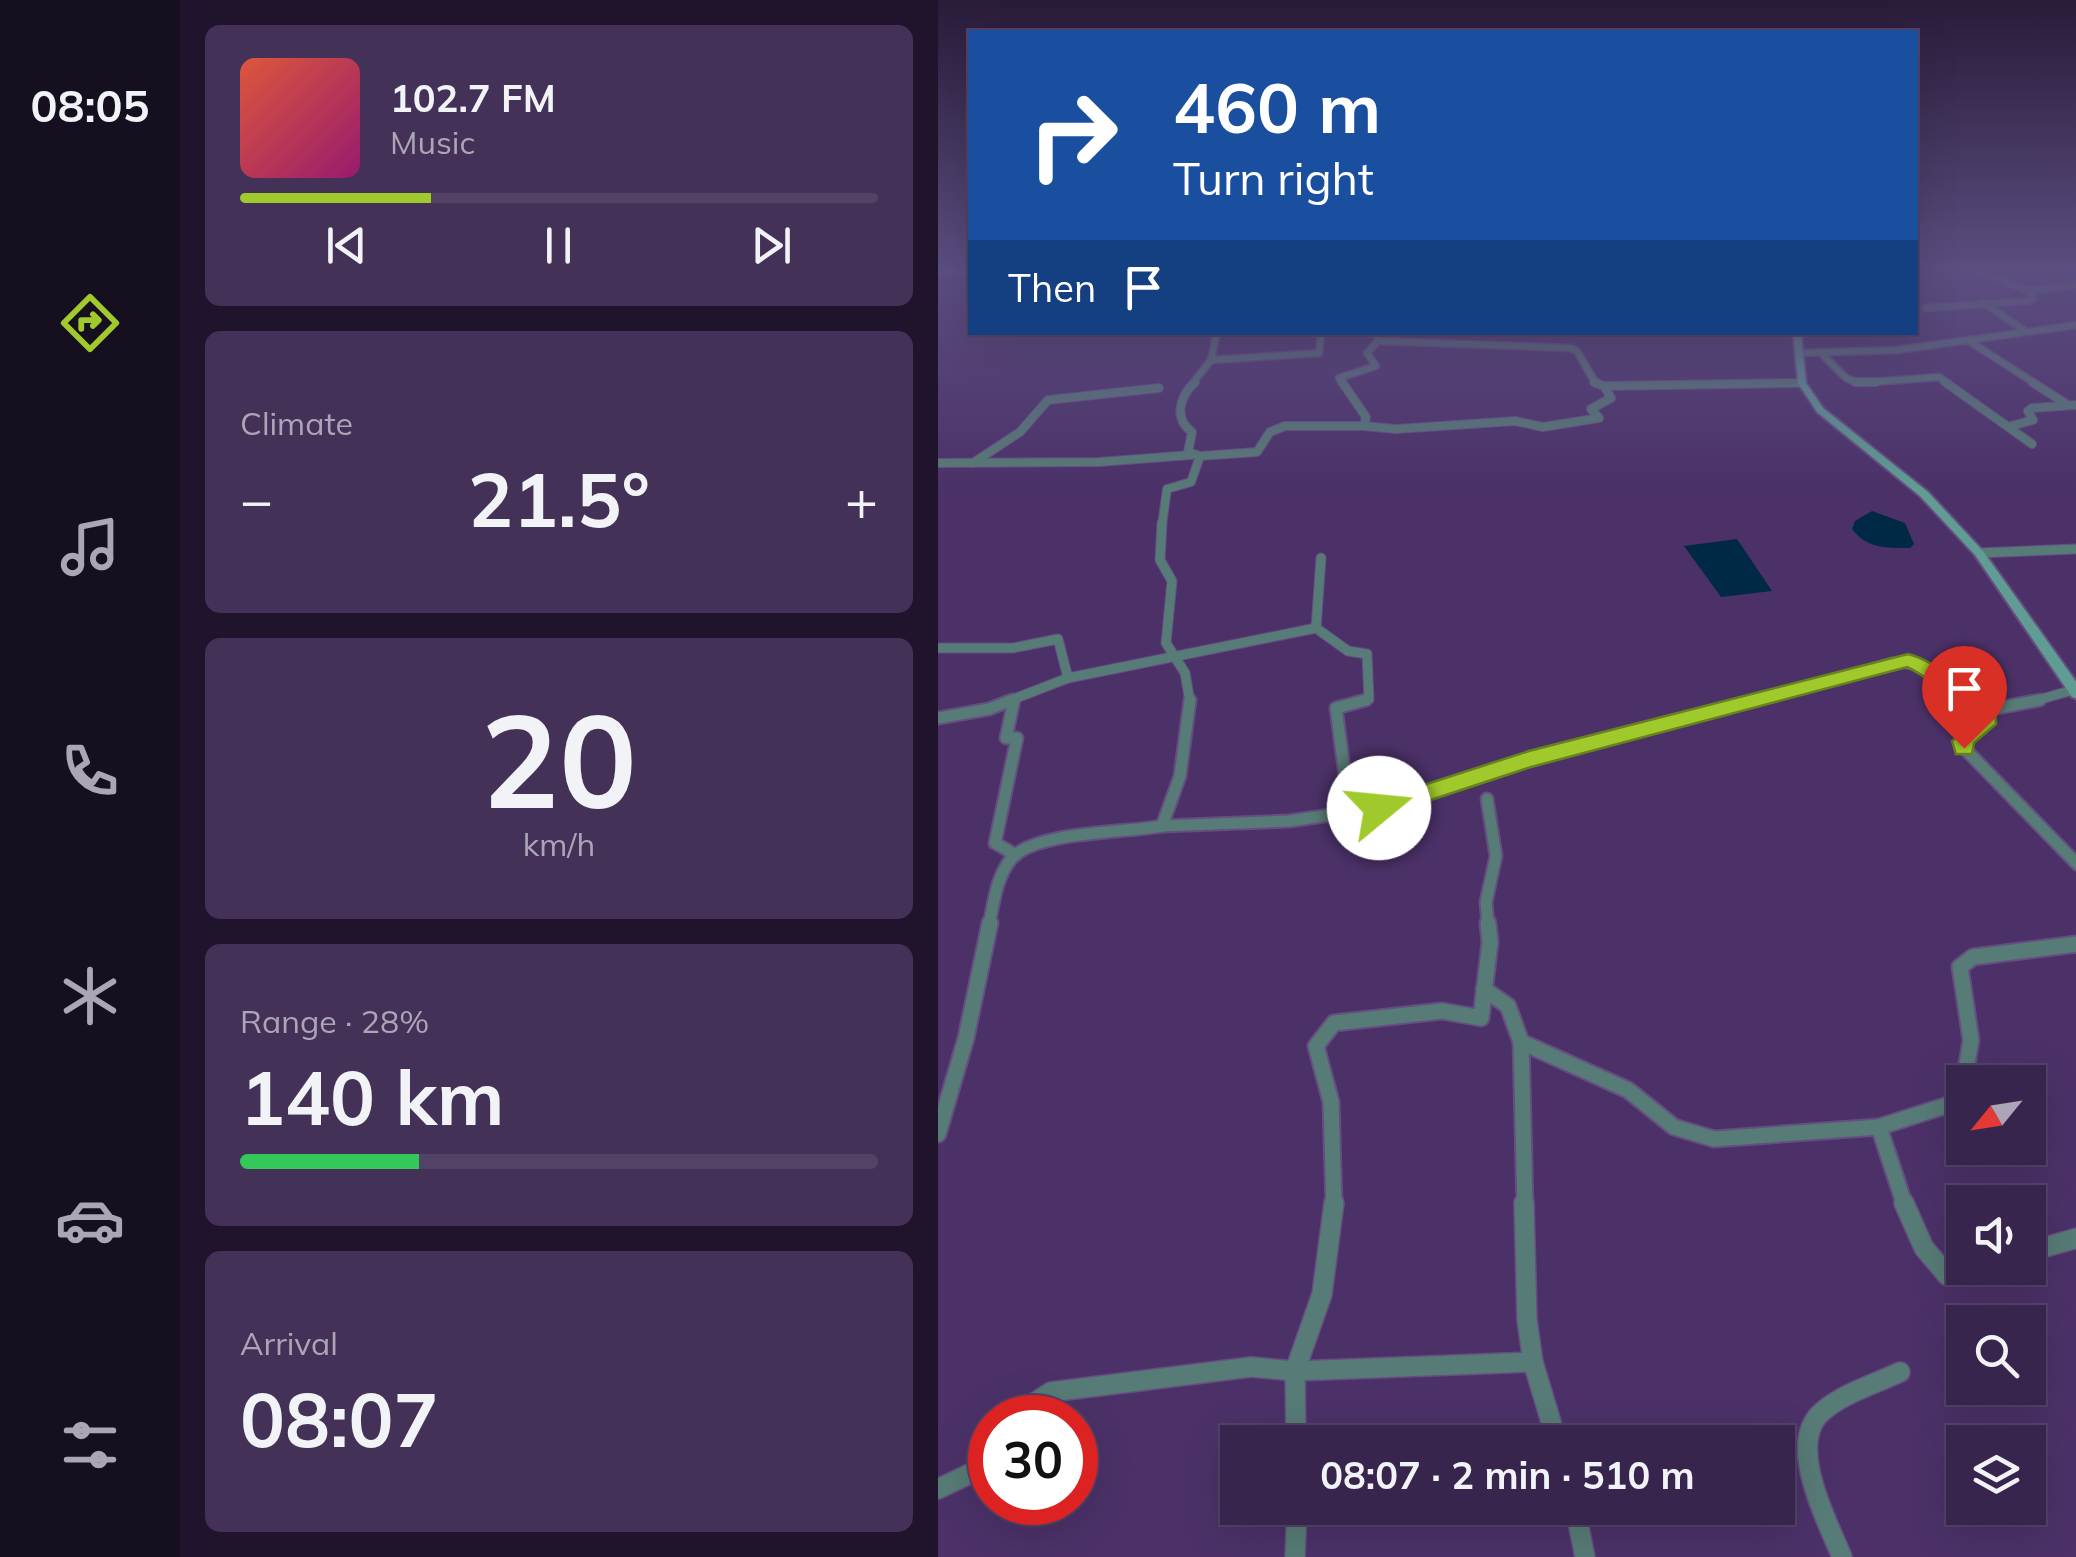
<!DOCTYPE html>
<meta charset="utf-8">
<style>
:root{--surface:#38254e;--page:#433158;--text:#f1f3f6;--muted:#aba5b6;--line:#524266;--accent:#a0ca2c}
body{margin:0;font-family:Mulish,sans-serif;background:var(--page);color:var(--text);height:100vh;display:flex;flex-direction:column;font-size:38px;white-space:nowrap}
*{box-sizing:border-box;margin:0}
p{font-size:32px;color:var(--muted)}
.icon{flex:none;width:55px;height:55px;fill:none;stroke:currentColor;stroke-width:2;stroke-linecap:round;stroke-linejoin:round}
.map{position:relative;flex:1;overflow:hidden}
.drawer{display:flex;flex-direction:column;gap:25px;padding:25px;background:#1f142b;width:758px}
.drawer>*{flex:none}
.banner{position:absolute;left:30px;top:30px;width:950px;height:305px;border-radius:0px;box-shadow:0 10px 40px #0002,0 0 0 2px var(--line);background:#1a4fa0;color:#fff;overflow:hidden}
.needle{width:65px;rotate:240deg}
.tools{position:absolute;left:1008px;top:1065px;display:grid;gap:20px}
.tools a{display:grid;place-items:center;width:100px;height:100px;border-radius:0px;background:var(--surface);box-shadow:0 10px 40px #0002,0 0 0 2px var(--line);font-size:50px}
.speed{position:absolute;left:30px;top:1395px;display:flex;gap:20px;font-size:50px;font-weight:700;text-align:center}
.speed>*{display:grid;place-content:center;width:130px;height:130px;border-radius:50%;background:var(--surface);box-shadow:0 10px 40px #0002,0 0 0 2px var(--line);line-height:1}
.speed .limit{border:15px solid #d22;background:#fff;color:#111}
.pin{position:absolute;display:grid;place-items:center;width:85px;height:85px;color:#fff;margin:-102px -42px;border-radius:50% 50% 50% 0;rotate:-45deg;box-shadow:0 0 10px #0007}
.pin .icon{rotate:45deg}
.me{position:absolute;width:110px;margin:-55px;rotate:73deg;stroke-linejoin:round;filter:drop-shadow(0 0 8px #0008)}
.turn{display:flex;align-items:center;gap:35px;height:210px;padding:0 40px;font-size:45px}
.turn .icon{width:130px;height:130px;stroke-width:2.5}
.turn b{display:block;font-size:70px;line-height:85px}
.then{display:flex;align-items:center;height:95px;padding:0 40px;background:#0003;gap:20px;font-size:38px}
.big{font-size:75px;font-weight:700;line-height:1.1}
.drawer .widget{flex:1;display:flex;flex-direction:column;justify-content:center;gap:15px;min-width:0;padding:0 35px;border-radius:15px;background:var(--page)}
.drawer .dial{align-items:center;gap:0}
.dial b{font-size:130px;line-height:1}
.song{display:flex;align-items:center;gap:30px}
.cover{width:120px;height:120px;border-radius:15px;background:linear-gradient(135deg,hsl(10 70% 55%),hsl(320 70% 35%))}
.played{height:10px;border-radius:5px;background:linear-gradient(90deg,var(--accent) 30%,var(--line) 30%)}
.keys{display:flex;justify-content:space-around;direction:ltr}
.heat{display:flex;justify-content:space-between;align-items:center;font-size:55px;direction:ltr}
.charge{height:15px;border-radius:8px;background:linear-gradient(90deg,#34c759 28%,var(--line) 0)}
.trip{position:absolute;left:282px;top:1425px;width:575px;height:100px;border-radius:0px;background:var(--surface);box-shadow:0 10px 40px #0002,0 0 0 2px var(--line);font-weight:700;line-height:100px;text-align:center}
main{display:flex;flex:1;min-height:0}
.tabs{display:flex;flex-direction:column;width:180px;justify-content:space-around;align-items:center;background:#160f1f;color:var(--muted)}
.tabs .icon{width:70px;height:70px}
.tabs .on{color:var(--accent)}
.tabs b{font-size:45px;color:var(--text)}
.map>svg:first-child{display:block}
.water{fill:#002946}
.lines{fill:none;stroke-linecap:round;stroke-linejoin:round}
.minor-far5-casing{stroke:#654e80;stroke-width:9}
.minor-far4-casing{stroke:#654e80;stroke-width:10}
.minor-far3-casing{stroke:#654e80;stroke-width:11}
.minor-far2-casing{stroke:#654e80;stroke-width:15}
.minor-far1-casing{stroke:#654e80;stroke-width:19}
.minor-casing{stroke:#654e80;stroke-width:22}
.secondary-casing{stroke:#654e80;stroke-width:4}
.minor-far5{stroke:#577b76;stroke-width:6}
.minor-far4{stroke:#577b76;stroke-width:8}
.minor-far3{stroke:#577b76;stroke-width:9}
.minor-far2{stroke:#577b76;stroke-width:11}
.minor-far1{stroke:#577b76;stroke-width:15}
.minor{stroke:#577b76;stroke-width:19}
.secondary{fill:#609c93;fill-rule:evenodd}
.route{fill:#a0ca2c;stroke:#68831d;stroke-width:2.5}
</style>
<main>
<nav class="tabs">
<b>08:05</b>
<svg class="icon on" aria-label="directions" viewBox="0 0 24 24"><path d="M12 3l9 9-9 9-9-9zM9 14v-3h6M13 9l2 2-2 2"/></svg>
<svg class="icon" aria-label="music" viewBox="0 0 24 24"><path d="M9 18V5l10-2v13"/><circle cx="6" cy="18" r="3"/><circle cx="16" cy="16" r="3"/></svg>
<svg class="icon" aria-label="phone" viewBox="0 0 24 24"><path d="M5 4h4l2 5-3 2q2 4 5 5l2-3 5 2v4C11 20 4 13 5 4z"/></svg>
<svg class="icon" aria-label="climate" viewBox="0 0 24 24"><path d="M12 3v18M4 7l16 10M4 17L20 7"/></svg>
<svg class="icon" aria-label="car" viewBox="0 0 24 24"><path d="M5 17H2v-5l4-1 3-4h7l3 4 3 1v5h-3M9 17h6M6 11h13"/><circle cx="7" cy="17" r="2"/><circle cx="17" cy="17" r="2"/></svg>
<svg class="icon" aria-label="filters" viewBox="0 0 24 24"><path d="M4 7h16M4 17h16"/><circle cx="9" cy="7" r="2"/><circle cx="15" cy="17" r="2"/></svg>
</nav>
<section class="drawer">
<div class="widget">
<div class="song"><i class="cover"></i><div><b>102.7 FM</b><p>Music</p></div></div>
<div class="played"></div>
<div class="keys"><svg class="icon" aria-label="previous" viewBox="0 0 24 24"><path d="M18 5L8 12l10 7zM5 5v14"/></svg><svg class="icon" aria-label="pause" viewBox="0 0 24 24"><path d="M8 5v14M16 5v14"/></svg><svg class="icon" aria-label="next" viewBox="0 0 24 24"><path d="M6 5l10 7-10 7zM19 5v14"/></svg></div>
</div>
<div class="widget"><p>Climate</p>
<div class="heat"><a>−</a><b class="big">21.5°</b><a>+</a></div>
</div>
<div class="widget dial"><b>20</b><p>km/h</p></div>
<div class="widget"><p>Range · 28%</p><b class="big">140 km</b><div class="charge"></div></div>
<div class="widget"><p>Arrival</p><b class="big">08:07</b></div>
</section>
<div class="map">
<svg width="1139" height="1557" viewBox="0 0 1139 1557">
<rect width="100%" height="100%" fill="#4b3168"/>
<g class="water">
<path d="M 934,511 L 967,523 L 976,544 L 972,548 C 949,548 929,549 914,529 L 917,521 Z"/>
<path d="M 799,539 L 834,591 L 783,597 L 746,546 Z"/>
</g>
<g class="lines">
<g class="minor-far5-casing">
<g id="minor-far5">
<path d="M 1041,271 L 1090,291 L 1139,285"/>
<path d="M 0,273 L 30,271"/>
<path d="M 1046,303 L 1087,331"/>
<path d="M 988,308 L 1090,301 L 1095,299 L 1090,291"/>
<path d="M 440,341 L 633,348 L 639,351 L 658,384"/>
<path d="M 1031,341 L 1098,384"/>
<path d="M 882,352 L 908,378 L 920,383 L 1001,377 L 1011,384"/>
<path d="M 861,353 L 959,350 L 1139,325"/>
<path d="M 274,360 L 381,353 L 383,332"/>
<path d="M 254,384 L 273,360 L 279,332"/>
<path d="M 405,384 L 401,378 L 438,366 L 429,353 L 440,341 L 439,332"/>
<path d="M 786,384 L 864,383"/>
</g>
</g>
<g class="minor-far4-casing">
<g id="minor-far4">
<path d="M 656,382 L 666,386 L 864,383"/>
<path d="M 917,382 L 938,382"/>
<path d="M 1007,382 L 1094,444"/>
<path d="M 1094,382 L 1130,405"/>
<path d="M 426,426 L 458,429 L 577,421 L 605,427 L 661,418 L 653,409 L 673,398 L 666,386"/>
<path d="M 1073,426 L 1095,420 L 1090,411 L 1094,408 L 1139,405"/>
<path d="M 262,456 L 319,452 L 332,432 L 347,426 L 426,426 L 428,417 L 404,382"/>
<path d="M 0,463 L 161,462 L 253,455"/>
<path d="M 35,463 L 82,432 L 110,400 L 221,388"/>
<path d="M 224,525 L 229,489 L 253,482 L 262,456 L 250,452 L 254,432 C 235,418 242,396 257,382"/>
</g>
</g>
<g class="minor-far3-casing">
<g id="minor-far3">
<path d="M 224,523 L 222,560 L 234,581 L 228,643 L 247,673 L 252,702"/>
<path d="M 1041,553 L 1139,549"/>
<path d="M 383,558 L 378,628 L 410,651 L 429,654 L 431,699 L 419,702"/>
<path d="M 0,648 L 75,648 L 120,639 L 130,678"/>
<path d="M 68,702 L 130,678 L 378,628"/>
<path d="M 810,702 L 954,662 L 982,666 L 1035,702"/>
<path d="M 1093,702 L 1135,690"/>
</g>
</g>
<g class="minor-far2-casing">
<g id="minor-far2">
<path d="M 76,700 L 68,738 L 79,738 L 57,843 L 78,855"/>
<path d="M 1030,700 L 1060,708 L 1102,700"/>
<path d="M 1049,707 L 1047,724 L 1024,741 L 1026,748 L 1139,864"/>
<path d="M 0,718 L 51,709 L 74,700"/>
<path d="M 549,799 L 558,856 L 548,902 L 550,925"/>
<path d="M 412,813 L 398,708 L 428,700"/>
<path d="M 224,826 L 351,821 L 441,808 L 591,759 L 819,700"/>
<path d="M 51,925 C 56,902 58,878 73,859 C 96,831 188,833 224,826 L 242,776 L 252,700"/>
</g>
</g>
<g class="minor-far1-casing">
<g id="minor-far1">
<path d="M 546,989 L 570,1006 L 583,1042 L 587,1206"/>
<path d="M 583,1042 L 690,1090 L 736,1127 L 776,1139 L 941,1127 L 967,1206"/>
<path d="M 1026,1082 L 1033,1040 L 1022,967 L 1035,957 L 1139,944"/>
<path d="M 941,1127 L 1016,1103 L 1025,1084"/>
<path d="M 0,1134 L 28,1038 L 52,923"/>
<path d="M 396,1206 L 393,1102 L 378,1046 L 396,1023 L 504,1011 L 543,1018 L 552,942 L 550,923"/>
</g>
</g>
<g class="minor-casing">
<g id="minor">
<path d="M 396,1203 L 384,1294 L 357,1371 L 595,1362"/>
<path d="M 586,1203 L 589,1320 L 595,1362 L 619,1442"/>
<path d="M 966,1203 L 986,1248 L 1009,1275 L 1036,1268"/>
<path d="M 1090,1252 L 1139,1238"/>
<path d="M 92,1418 L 99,1401 L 113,1392 L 313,1367 L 357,1371 L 358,1442"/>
<path d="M 0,1489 L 52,1464"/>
<path d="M 637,1508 L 647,1557"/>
<path d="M 357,1557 L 359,1508"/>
<path d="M 904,1557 C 889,1521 847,1442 885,1411 C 906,1393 937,1384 962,1372"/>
</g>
</g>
<g class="secondary-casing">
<path id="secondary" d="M 855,332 L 863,332 L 868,383 L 885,408 L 990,492 L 1045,551 L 1139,683 L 1139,699 L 1134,697 L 1037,555 L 982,496 L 879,412 L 860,383 Z"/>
</g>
<use href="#minor-far5" class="minor-far5"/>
<use href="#minor-far4" class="minor-far4"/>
<use href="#minor-far3" class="minor-far3"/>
<use href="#minor-far2" class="minor-far2"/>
<use href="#minor-far1" class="minor-far1"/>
<use href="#minor" class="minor"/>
<use href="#secondary" class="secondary"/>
</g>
<linearGradient id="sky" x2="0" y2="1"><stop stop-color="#291b39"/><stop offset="0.55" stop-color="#5b4e80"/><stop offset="1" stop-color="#5b4e80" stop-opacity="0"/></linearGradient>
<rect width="1139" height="489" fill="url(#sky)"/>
<path class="route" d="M 970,654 C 1004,663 1024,692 1057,702 L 1058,724 L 1036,743 L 1034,754 L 1018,754 L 1014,741 L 1037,721 L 1038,711 C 1011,703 995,678 969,667 L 593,767 L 441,817 L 430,808 L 433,802 L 591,751 Z"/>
</svg>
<div class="tools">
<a><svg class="needle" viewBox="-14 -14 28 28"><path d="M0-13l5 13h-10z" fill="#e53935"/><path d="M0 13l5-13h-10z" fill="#aba5b6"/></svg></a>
<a><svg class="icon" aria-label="sound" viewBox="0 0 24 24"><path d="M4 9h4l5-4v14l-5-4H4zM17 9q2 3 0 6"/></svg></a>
<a><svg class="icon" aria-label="search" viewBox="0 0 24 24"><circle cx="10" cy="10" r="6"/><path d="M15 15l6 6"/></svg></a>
<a><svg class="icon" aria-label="layers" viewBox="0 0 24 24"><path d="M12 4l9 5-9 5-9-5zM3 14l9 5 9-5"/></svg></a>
</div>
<div class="speed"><div class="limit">30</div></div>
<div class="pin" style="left:1026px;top:748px;background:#d93025"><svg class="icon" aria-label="arrive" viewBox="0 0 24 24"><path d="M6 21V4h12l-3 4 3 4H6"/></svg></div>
<svg class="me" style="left:441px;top:808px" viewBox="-20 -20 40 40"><circle r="19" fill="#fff"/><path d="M0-13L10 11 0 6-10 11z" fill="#a0ca2c"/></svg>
<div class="trip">08:07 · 2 min · 510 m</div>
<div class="banner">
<div class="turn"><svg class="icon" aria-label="right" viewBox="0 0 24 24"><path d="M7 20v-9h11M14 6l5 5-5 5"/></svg><div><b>460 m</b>Turn right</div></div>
<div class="then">Then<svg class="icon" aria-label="arrive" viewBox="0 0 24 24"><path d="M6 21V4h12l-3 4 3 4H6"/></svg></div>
</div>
</div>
</main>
